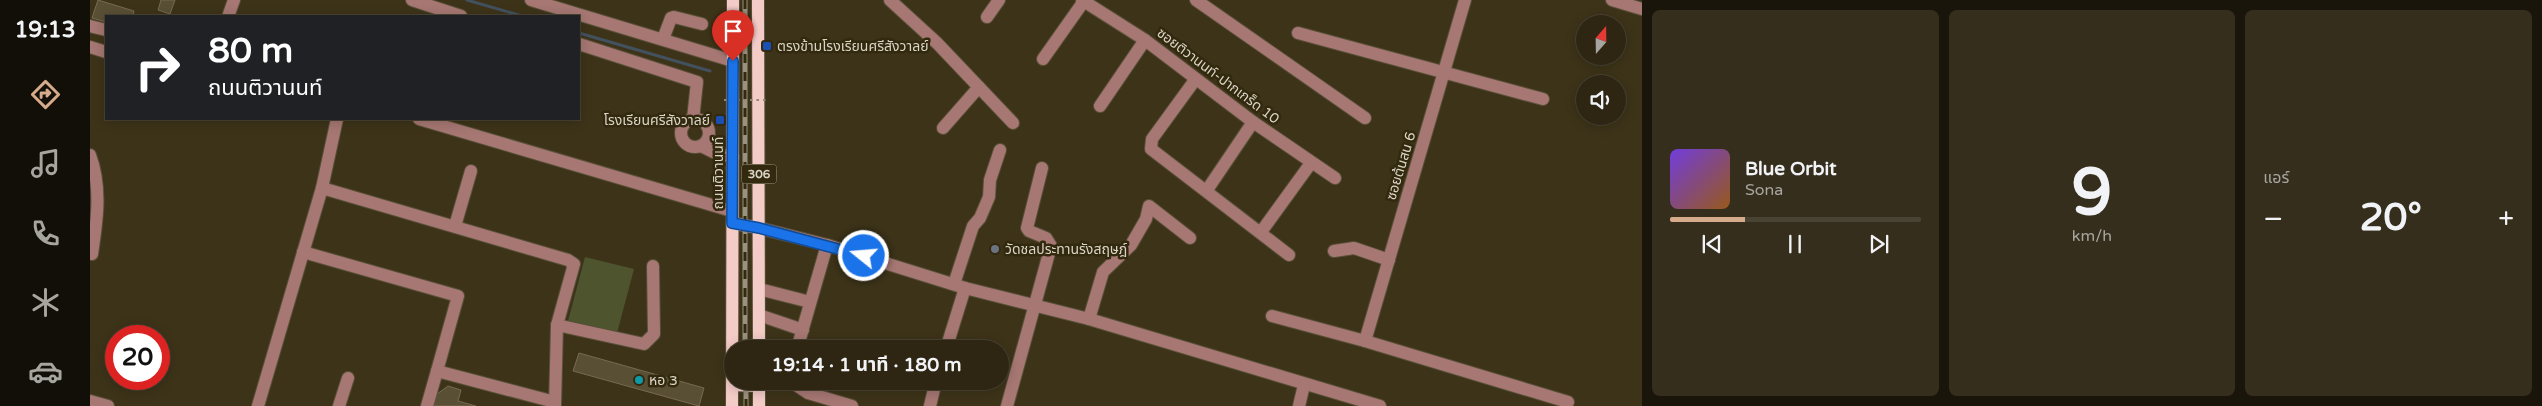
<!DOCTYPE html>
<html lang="th">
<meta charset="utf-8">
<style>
:root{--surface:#2e2613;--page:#362e1c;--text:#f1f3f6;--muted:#a7a5a0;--line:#494333;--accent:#d6ab8b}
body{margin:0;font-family:"Varela Round","Noto Sans Thai",sans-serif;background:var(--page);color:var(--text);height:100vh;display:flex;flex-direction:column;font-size:19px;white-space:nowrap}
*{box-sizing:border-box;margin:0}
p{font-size:16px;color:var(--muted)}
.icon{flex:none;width:28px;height:28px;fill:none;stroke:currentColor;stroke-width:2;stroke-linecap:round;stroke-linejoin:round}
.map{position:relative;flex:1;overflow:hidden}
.details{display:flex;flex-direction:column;gap:10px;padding:10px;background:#19150a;width:900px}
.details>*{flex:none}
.banner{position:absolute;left:15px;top:15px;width:475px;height:105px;border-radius:0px;box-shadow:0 2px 12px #0003,0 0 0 1px var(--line);background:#202124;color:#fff;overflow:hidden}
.needle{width:32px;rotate:20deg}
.buttons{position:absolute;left:1486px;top:15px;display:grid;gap:10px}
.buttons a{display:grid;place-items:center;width:50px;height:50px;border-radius:50%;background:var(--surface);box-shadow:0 2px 12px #0003,0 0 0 1px var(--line);font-size:25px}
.speed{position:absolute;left:15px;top:325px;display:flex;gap:10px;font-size:25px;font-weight:700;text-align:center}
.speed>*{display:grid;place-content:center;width:65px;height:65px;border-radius:50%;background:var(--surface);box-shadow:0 2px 12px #0003,0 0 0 1px var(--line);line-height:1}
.speed .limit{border:8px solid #d22;background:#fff;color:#111}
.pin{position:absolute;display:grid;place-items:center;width:42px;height:42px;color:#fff;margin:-51px -21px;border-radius:50% 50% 50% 0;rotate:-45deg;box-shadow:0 0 5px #0007}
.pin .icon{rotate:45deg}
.me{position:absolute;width:55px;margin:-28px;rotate:287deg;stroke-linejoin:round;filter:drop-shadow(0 0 4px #0008)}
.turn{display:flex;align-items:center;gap:18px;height:105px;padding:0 20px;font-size:22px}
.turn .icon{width:65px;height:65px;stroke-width:2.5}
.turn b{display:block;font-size:35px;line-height:42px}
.big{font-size:38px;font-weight:700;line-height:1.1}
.details .tile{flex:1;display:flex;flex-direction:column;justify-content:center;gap:8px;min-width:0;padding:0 18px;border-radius:8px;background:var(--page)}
.details .dial{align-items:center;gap:0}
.dial b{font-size:65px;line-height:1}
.song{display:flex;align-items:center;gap:15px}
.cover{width:60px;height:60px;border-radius:8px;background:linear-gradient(135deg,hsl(260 70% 55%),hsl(30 70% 35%))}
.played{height:5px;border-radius:2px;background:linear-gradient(90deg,var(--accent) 30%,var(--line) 30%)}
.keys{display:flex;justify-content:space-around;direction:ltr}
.heat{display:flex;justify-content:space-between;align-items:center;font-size:28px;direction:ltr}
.details .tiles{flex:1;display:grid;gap:10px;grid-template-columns:repeat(3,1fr)}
.trip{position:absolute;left:634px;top:340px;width:285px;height:50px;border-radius:25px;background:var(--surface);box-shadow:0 2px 12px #0003,0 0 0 1px var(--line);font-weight:700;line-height:50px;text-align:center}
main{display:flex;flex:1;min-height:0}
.tab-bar{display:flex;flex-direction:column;width:90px;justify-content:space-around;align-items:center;background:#120f08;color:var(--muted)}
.tab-bar .icon{width:35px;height:35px}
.tab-bar .active{color:var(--accent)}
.tab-bar b{font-size:22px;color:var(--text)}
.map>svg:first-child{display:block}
.green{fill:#4d542e}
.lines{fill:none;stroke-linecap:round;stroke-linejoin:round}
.stream{stroke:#42515d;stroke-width:3}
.building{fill:#594f35;stroke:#766b50}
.minor-casing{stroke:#595038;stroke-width:14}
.major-casing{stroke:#595038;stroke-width:14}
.minor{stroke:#a67773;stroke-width:12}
.major{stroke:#f3cbc7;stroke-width:12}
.rail-casing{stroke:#9a927e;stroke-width:5}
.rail{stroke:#32290f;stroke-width:3;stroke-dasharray:9;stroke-linecap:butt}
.path-bridge{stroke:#918975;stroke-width:2;stroke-dasharray:2.5 4;stroke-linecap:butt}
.route-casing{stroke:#114b97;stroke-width:12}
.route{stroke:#1a73e8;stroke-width:9}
.transit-dot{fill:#1a4fb4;stroke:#32290f;stroke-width:2}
.worship-dot{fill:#6b7280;stroke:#32290f;stroke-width:2}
.culture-dot{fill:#0f9aa8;stroke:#32290f;stroke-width:2}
.labels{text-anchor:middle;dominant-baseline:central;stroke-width:5;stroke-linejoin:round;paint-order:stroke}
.shield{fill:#32290f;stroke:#a8a18f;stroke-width:1}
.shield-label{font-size:12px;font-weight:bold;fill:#dbd5c6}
.poi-label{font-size:14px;fill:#dbd5c6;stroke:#32290f;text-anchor:start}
.street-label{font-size:14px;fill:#dbd5c6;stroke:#32290f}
</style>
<main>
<nav class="tab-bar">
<b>19:13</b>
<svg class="icon active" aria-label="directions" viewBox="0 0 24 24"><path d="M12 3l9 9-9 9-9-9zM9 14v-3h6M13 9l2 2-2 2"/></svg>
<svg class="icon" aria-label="music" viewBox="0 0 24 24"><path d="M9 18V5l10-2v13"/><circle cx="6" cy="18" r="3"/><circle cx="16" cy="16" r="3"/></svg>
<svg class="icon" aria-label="phone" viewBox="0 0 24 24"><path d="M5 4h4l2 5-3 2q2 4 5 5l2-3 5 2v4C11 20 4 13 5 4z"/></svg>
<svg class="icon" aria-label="climate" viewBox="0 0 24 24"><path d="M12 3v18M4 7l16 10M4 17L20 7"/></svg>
<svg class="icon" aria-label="car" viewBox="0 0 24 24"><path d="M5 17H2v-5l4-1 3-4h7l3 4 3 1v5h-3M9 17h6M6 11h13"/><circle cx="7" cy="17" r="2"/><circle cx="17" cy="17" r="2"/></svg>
</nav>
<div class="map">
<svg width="1552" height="406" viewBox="0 0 1552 406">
<rect width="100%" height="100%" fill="#3d3319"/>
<path class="green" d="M 495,257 L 544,269 L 527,333 L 478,321 Z"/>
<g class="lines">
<g class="stream">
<path d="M 377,0 L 432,16"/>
<path d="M 489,33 L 620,71"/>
</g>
</g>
<g class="building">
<path d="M 8,0 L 44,11 L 43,16 L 16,16 L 16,22 L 2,18 Z"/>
<path d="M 71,0 L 85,0 L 80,14 L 68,10 Z"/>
<path d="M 489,353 L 614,388 L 609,406 L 483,371 Z"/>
<path d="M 358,386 L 371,390 L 368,401 L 386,406 L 344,406 L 347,394 Z"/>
</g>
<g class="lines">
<g class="minor-casing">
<g id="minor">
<path d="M 322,0 L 371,16"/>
<path d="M 441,0 L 643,61"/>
<path d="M 800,0 L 847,43 L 923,123"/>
<path d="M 992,0 L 1055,40 L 1163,122 L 1245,178"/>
<path d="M 1106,0 L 1275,118"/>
<path d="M 1522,0 L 1552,9"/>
<path d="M 139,14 L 144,0"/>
<path d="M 897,17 L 909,0"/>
<path d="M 0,26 L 16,30"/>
<path d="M 1208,33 L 1453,99"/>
<path d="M 573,39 L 581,18 L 584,17 L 612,24"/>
<path d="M 489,44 L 607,82 L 603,119"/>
<path d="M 0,47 L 16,52"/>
<path d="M 953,59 L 994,1"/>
<path d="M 1105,80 L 1062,139 L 1061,149 L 1199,255"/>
<path d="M 1010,106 L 1055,40"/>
<circle cx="605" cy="133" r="14"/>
<path d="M 329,119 L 642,211"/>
<path d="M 853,128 L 889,87"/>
<path d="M 611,146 L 623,152 L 643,157"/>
<path d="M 0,155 C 12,187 7,221 2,254"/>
<path d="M 232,188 L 478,260 L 484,264 L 467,325 L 465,406"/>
<path d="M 1117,190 L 1163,122"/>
<path d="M 365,226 L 381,171"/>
<path d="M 669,228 L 737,245 L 875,288 L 999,319 L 1290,406"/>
<path d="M 1171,232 L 1221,163"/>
<path d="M 1244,251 L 1264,248 L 1299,260"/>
<path d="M 213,252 L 368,296 L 347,371 L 465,402"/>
<path d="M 864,284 L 883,226 L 890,218 L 899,197 L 900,180 L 910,150"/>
<path d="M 669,289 L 720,302"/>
<path d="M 669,315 L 713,330"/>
<path d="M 1182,316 L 1275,341 L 1478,402"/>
<path d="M 999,319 L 1013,272 L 1041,245 L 1056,219 L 1059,206 L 1100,238"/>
<path d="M 467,325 L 554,344 L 564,334 L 563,266"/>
<path d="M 1275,341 L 1375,0"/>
<path d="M 707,349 L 737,245"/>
<path d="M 856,349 L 875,288"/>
<path d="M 700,381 L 718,393 L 762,406"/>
<path d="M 0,401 L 18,406"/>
<path d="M 168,406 L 232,188 L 247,119"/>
<path d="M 249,406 L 258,378"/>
<path d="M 337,406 L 347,371"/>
<path d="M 840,406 L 846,381"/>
<path d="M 917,406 L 961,246 L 956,238 L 939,231 L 937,228 L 952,168"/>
<path d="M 1209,406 L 1214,385"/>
</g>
</g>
<g class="major-casing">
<g id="major">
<path d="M 668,0 L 669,349"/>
<path d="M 642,223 L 669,228"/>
<path d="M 669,381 L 669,406"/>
<path d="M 642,385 L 669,386"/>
<path d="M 642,406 L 643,0"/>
</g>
</g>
<use href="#minor" class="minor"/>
<use href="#major" class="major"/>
<g class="rail-casing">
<g id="rail">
<path d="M 655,0 L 655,349"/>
<path d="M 656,381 L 656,406"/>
</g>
</g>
<use href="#rail" class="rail"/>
<path class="path-bridge" d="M 634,100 L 676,100"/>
</g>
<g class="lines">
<g class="route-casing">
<path id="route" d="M 643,61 L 642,223 L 669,228 L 774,256"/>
</g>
<use href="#route" class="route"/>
</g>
<g class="transit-dot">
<rect x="672" y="41" width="10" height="10" rx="2.5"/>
<rect x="625" y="115" width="10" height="10" rx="2.5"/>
</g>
<circle class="worship-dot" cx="905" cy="249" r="5"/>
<circle class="culture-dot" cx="549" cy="380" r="5"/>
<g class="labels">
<rect class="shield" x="651.5" y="164.5" width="35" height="19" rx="4"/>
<g class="shield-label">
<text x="669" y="174">306</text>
</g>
<g class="poi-label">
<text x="687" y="46">ตรงข้ามโรงเรียนศรีสังวาลย์</text>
<text x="620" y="120" text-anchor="end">โรงเรียนศรีสังวาลย์</text>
<text x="915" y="249">วัดชลประทานรังสฤษฎ์</text>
<text x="559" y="380">หอ 3</text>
</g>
<g class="street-label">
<text transform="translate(1128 76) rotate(37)">ซอยติวานนท์-ปากเกร็ด 10</text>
<text transform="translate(1311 166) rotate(-73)">ซอยต้นสน 6</text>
<text transform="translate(628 173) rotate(-90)">ถนนติวานนท์</text>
</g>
</g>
</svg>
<div class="buttons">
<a><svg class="needle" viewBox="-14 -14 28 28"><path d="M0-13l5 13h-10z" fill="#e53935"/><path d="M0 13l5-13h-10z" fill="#a7a5a0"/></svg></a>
<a><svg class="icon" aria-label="sound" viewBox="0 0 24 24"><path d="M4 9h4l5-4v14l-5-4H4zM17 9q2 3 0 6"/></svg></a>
</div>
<div class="speed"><div class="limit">20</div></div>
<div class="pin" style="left:643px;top:61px;background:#d93025"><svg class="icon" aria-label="arrive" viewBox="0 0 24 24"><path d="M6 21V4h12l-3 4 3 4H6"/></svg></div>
<svg class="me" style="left:774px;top:256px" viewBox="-20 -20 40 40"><circle r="17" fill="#1a73e8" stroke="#fff" stroke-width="3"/><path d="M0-11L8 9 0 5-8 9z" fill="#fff"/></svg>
<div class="trip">19:14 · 1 นาที · 180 m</div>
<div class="banner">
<div class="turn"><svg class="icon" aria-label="right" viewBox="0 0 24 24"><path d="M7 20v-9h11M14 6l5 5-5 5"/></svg><div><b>80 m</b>ถนนติวานนท์</div></div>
</div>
</div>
<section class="details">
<div class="tiles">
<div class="tile">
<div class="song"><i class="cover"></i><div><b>Blue Orbit</b><p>Sona</p></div></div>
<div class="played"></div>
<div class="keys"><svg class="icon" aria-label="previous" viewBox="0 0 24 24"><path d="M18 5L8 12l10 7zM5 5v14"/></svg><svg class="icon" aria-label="pause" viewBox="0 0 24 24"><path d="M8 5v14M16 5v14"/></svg><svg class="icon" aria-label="next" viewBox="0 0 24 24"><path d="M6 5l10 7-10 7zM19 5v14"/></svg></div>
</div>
<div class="tile dial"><b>9</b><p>km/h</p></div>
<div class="tile"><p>แอร์</p>
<div class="heat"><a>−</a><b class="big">20°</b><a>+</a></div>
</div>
</div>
</section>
</main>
